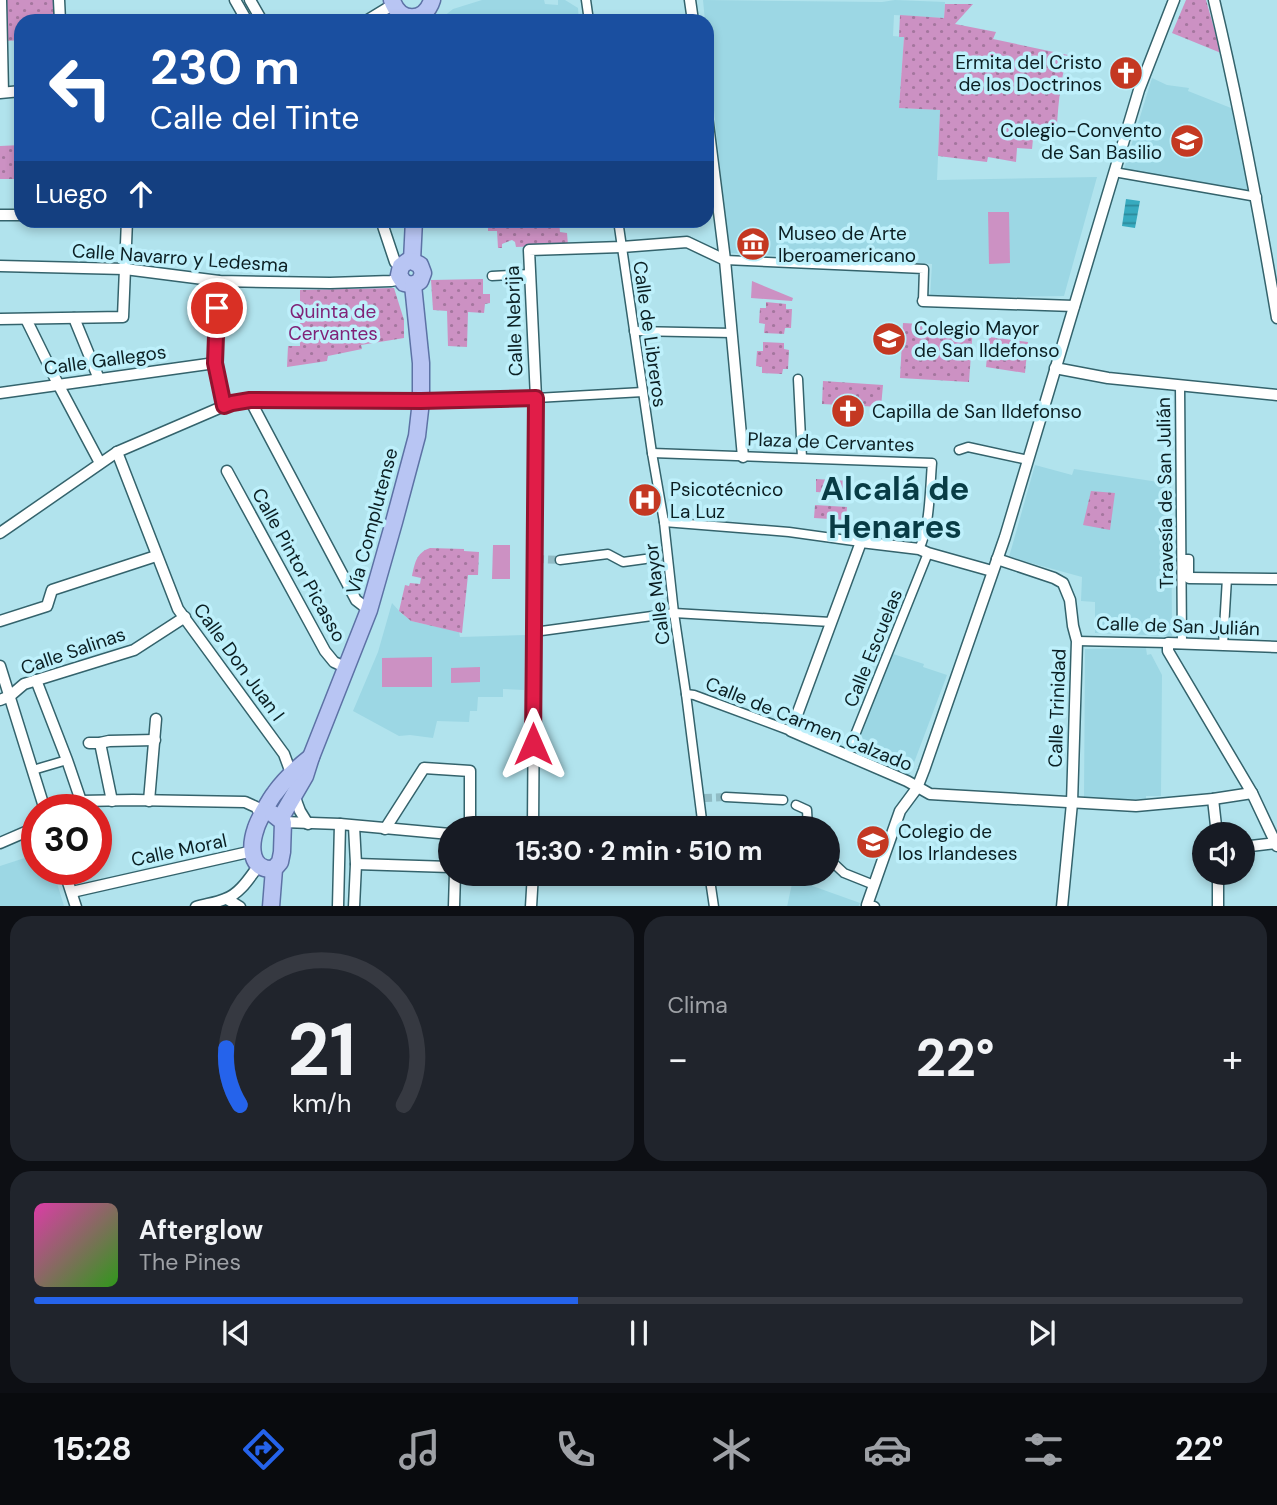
<!DOCTYPE html>
<html lang="es">
<meta charset="utf-8">
<style>
:root{--surface:#171b24;--page:#20242c;--text:#f1f3f6;--muted:#9ea1a6;--line:#363941;--accent:#2563eb}
body{margin:0;font-family:"DM Sans",sans-serif;background:var(--page);color:var(--text);height:100vh;display:flex;flex-direction:column;font-size:26px;white-space:nowrap}
*{box-sizing:border-box;margin:0}
p{font-size:23px;color:var(--muted)}
.icon{flex:none;width:38px;height:38px;fill:none;stroke:currentColor;stroke-width:2;stroke-linecap:round;stroke-linejoin:round}
.map{position:relative;height:906px;overflow:hidden}
.side{display:flex;flex-direction:column;gap:10px;padding:10px;background:#0d0f14;flex:1}
.side>*{flex:none}
.top-card{position:absolute;left:14px;top:14px;width:700px;height:214px;border-radius:21px;box-shadow:0 4px 10px #0003;background:#1a4fa0;color:#fff;overflow:hidden}
.controls{position:absolute;left:1192px;top:822px;display:grid;gap:14px}
.controls a{display:grid;place-items:center;width:63px;height:63px;border-radius:50%;background:var(--surface);box-shadow:0 4px 10px #0003;font-size:35px}
.speed{position:absolute;left:21px;top:794px;display:flex;gap:14px;font-size:35px;font-weight:700;text-align:center}
.speed>*{display:grid;place-content:center;width:91px;height:91px;border-radius:50%;background:var(--surface);box-shadow:0 4px 10px #0003;line-height:1}
.speed .limit{border:10px solid #d22;background:#fff;color:#111}
.pin{position:absolute;display:grid;place-items:center;width:60px;height:60px;color:#fff;margin:-30px;border:4px solid #fff;border-radius:50%;box-shadow:0 2px 7px #0007}
.me{position:absolute;width:77px;margin:-38px;rotate:0deg;stroke-linejoin:round;filter:drop-shadow(0 0 5px #0008)}
.turn{display:flex;align-items:center;gap:24px;height:147px;padding:0 21px;font-size:32px}
.turn .icon{width:91px;height:91px;stroke-width:2.5}
.turn b{display:block;font-size:49px;line-height:60px}
.then{display:flex;align-items:center;height:66px;padding:0 21px;background:#0003;gap:14px;font-size:26px}
.big{font-size:52px;font-weight:700;line-height:1.1}
.side .card{flex:1;display:flex;flex-direction:column;justify-content:center;gap:10px;min-width:0;padding:0 24px;border-radius:21px;background:var(--page)}
.side .dial{align-items:center;gap:0}
.dial svg{height:182px;overflow:visible;fill:none;stroke:var(--line);stroke-width:7;stroke-linecap:round;text-anchor:middle}
.dial text{fill:var(--text);stroke:none}
.song{display:flex;align-items:center;gap:21px}
.cover{width:84px;height:84px;border-radius:10px;background:linear-gradient(135deg,hsl(320 70% 55%),hsl(110 70% 35%))}
.played{height:7px;border-radius:4px;background:linear-gradient(90deg,var(--accent) 45%,var(--line) 45%)}
.keys{display:flex;justify-content:space-around;direction:ltr}
.heat{display:flex;justify-content:space-between;align-items:center;font-size:38px;direction:ltr}
.side .tiles{flex:1;display:grid;gap:10px;grid-template-columns:1fr 1fr}
.card:last-child{grid-column:span 2}
.trip{position:absolute;left:438px;top:816px;width:402px;height:70px;border-radius:35px;background:var(--surface);box-shadow:0 4px 10px #0003;font-weight:700;line-height:70px;text-align:center}
.menu{display:flex;height:112px;justify-content:space-around;align-items:center;background:#090b0e;color:var(--muted)}
.menu .icon{width:49px;height:49px}
.menu .selected{color:var(--accent)}
.menu b{font-size:32px;color:var(--text)}
.map>svg:first-child{display:block}
.built{fill:#9cd7e4}
.grass{fill:#cc91c3}
.park{fill:url(#park-dots)}
.water{fill:url(#water-rules)}
.lines{fill:none;stroke-linecap:round;stroke-linejoin:round}
.pedestrian-tunnel{stroke:#90bcc5;stroke-width:8;stroke-dasharray:8 4;stroke-linecap:butt}
.pedestrian-casing{stroke:#34636c;stroke-width:11}
.minor-casing{stroke:#34636c;stroke-width:13}
.primary-casing{stroke:#5d72a5;stroke-width:19}
.pedestrian{stroke:#fff;stroke-width:8}
.minor{stroke:#fff;stroke-width:10}
.primary{stroke:#b8c5f3;stroke-width:16}
.route-casing{stroke:#92132f;stroke-width:18}
.route{stroke:#e11d48;stroke-width:12}
.labels{text-anchor:middle;dominant-baseline:central;stroke-width:7;stroke-linejoin:round;paint-order:stroke}
.poi-label{font-size:19px;fill:#0b1f23;stroke:#bef0fb;text-anchor:start}
.street-label{font-size:19px;fill:#0b1f23;stroke:#bef0fb}
.park-label{font-size:19px;fill:#802378;stroke:#bef0fb}
.town-label{font-size:33px;font-weight:bold;fill:#083c45;stroke:#bef0fb}
</style>
<div class="map">
<svg width="1277" height="907" viewBox="0 0 1277 907">
<defs>
<pattern id="park-dots" width="8" height="8" patternUnits="userSpaceOnUse" patternTransform="scale(1.75)"><rect width="8" height="8" fill="#cc91c3"/><path d="M2 2h.1M6 6h.1" fill="none" stroke="#a4769e" stroke-width="1.8" stroke-linecap="round"/></pattern>
<pattern id="water-rules" width="6" height="5" patternUnits="userSpaceOnUse" patternTransform="scale(1.75)"><rect width="6" height="5" fill="#37aabf"/><path d="M0 2.5h6" fill="none" stroke="#2d8a9b"/></pattern>
</defs>
<rect width="100%" height="100%" fill="#b1e3ed"/>
<g class="built">
<path d="M 482,0 L 544,0 L 545,4 L 558,5 L 558,0 L 565,0 L 578,8 L 579,21 L 438,21 L 453,9 Z"/>
<path d="M 703,0 L 882,2 L 895,0 L 945,2 L 944,18 L 894,15 L 893,36 L 904,37 L 899,108 L 940,110 L 937,180 L 1097,177 L 1064,296 L 930,298 L 932,264 L 729,253 L 707,43 L 707,21 L 705,21 Z"/>
<path d="M 1152,78 L 1167,85 L 1189,88 L 1188,91 L 1236,110 L 1251,191 L 1123,172 Z"/>
<path d="M 1035,465 L 1072,475 L 1074,469 L 1171,484 L 1172,636 L 1095,633 L 1095,602 L 1081,601 L 1082,577 L 1009,557 Z"/>
<path d="M 392,603 L 401,613 L 411,621 L 459,632 L 460,637 L 525,635 L 524,690 L 503,689 L 503,697 L 478,697 L 477,711 L 470,711 L 469,722 L 437,721 L 433,738 L 410,735 L 399,736 L 353,711 L 378,652 Z"/>
<path d="M 1146,648 L 1147,655 L 1151,654 L 1162,675 L 1161,796 L 1146,796 L 1146,799 L 1103,801 L 1103,798 L 1084,797 L 1085,649 Z"/>
<path d="M 890,653 L 924,664 L 923,667 L 947,675 L 909,776 L 852,751 Z"/>
<path d="M 37,854 L 37,870 L 53,870 L 64,906 L 0,906 L 0,866 Z"/>
<path d="M 793,879 L 860,903 L 858,907 L 787,907 Z"/>
</g>
<g class="grass">
<path d="M 988,212 L 1009,212 L 1010,263 L 989,264 Z"/>
<path d="M 752,281 L 793,298 L 792,301 L 751,298 Z"/>
<path d="M 493,545 L 510,545 L 510,579 L 492,579 Z"/>
<path d="M 432,657 L 432,687 L 382,687 L 382,658 Z"/>
<path d="M 480,667 L 480,682 L 451,683 L 451,668 Z"/>
</g>
<g class="park">
<path d="M 7,0 L 57,0 L 57,21 L 21,21 L 21,40 L 6,41 Z"/>
<path d="M 1186,0 L 1206,0 L 1221,53 L 1172,33 Z"/>
<path d="M 945,4 L 973,4 L 955,24 L 996,32 L 993,39 L 1068,55 C 1059,83 1058,111 1056,140 L 1033,139 L 1032,149 L 1017,148 L 1016,162 L 988,157 L 987,162 L 938,156 L 940,110 L 899,108 L 904,37 L 899,37 L 900,15 L 944,18 Z"/>
<path d="M 21,145 L 21,202 L 15,202 L 15,179 L 0,179 L 0,146 Z"/>
<path d="M 488,221 L 559,221 L 560,232 L 567,233 L 568,245 L 516,247 L 515,242 L 512,240 L 502,244 L 502,248 L 498,248 L 497,231 L 488,231 Z"/>
<path d="M 483,279 L 483,294 L 490,294 L 490,303 L 485,304 L 484,313 L 468,312 L 467,347 L 448,346 L 447,311 L 433,310 L 431,280 Z"/>
<path d="M 394,288 L 404,320 L 404,338 L 361,345 L 362,349 L 328,356 L 327,361 L 287,367 L 288,346 L 300,346 L 300,290 Z"/>
<path d="M 766,302 L 786,304 L 786,309 L 792,309 L 791,328 L 785,328 L 784,334 L 764,333 L 765,324 L 759,323 L 760,308 L 766,308 Z"/>
<path d="M 903,323 L 973,327 L 969,382 L 900,378 Z"/>
<path d="M 989,337 L 1028,342 L 1025,373 L 986,367 Z"/>
<path d="M 763,342 L 784,343 L 784,349 L 789,350 L 788,369 L 783,369 L 782,374 L 762,373 L 762,367 L 756,366 L 757,351 L 763,351 Z"/>
<path d="M 823,381 L 883,385 L 881,407 L 822,404 Z"/>
<path d="M 816,479 L 849,481 L 848,494 L 816,492 Z"/>
<path d="M 1091,491 L 1115,493 L 1110,530 L 1083,525 Z"/>
<path d="M 815,505 L 847,507 L 846,520 L 814,518 Z"/>
<path d="M 430,548 L 464,549 L 464,551 L 479,552 L 478,575 L 468,575 L 462,633 L 411,621 L 399,611 L 405,585 L 409,586 L 410,583 L 420,584 L 421,578 L 412,576 C 415,563 416,553 430,548 Z"/>
</g>
<path class="water" d="M 1126,199 L 1140,201 L 1135,228 L 1122,226 Z"/>
<g class="lines">
<g class="pedestrian-tunnel">
<path d="M 536,559 L 560,560"/>
<path d="M 645,559 L 668,557"/>
<path d="M 704,798 L 726,797"/>
</g>
<g class="pedestrian-casing">
<g id="pedestrian">
<path d="M 2,0 L 4,92"/>
<path d="M 586,0 L 589,21"/>
<path d="M 1114,172 L 1257,197"/>
<path d="M 618,220 L 652,453 L 664,522 L 674,613 L 686,694 L 703,828"/>
<path d="M 725,260 L 924,269 L 923,301"/>
<path d="M 492,276 L 530,274"/>
<path d="M 634,331 L 732,333"/>
<path d="M 798,379 L 802,458"/>
<path d="M 1180,385 L 1182,644"/>
<path d="M 536,398 L 643,392"/>
<path d="M 959,450 L 968,447 L 1028,460"/>
<path d="M 652,453 L 932,463 C 930,486 930,528 919,549"/>
<path d="M 664,522 L 789,532 L 861,542"/>
<path d="M 1182,559 L 1189,559 L 1189,578"/>
<path d="M 560,560 L 608,554 L 623,562 L 645,559"/>
<path d="M 534,632 L 674,613 L 831,622"/>
<path d="M 1077,641 L 1168,643"/>
<path d="M 1223,645 L 1227,578"/>
<path d="M 686,694 L 694,695 L 791,731"/>
<path d="M 847,755 L 928,553"/>
<path d="M 33,770 L 67,760"/>
<path d="M 726,797 L 783,800"/>
<path d="M 796,805 L 807,810 L 808,828"/>
<path d="M 828,858 L 844,873 L 874,885"/>
<path d="M 709,873 L 714,907"/>
</g>
</g>
<g class="minor-casing">
<g id="minor">
<path d="M 59,0 L 60,21"/>
<path d="M 235,0 L 247,21"/>
<path d="M 250,0 L 262,21"/>
<path d="M 690,0 L 693,21"/>
<path d="M 1214,0 C 1239,105 1259,211 1277,318"/>
<path d="M 366,21 L 394,4"/>
<path d="M 0,93 L 21,91"/>
<path d="M 707,116 L 725,260 L 743,457"/>
<path d="M 0,215 L 21,215"/>
<path d="M 381,220 L 395,262 L 401,266"/>
<path d="M 0,266 L 125,269 L 219,281 L 330,283 L 391,281 L 400,279"/>
<path d="M 923,301 L 1074,306"/>
<path d="M 74,318 L 99,379"/>
<path d="M 0,319 L 123,317 L 127,220"/>
<path d="M 26,319 L 58,384 L 100,463"/>
<path d="M 215,363 L 224,406"/>
<path d="M 1055,368 L 1108,378 L 1277,395"/>
<path d="M 0,393 L 215,363 L 219,281"/>
<path d="M 250,400 L 356,600 L 369,610"/>
<path d="M 117,452 L 178,609 L 284,754 L 291,773"/>
<path d="M 227,471 L 325,651 L 334,662 L 347,668"/>
<path d="M 0,533 L 117,452 L 231,403 L 250,400 L 421,401 L 536,398"/>
<path d="M 997,559 L 1054,578 L 1063,583 L 1070,600 L 1073,626 L 1077,641 L 1072,803 L 1062,907"/>
<path d="M 992,571 L 928,553 L 919,549 L 861,542 L 791,731 L 907,781 L 930,794 L 1136,806 L 1213,799 L 1252,793"/>
<path d="M 1189,578 L 1277,579"/>
<path d="M 0,621 L 47,606 L 52,590 L 156,556"/>
<path d="M 1277,647 L 1168,643 L 1168,651 L 1252,793 L 1277,846"/>
<path d="M 0,666 L 45,810"/>
<path d="M 36,680 L 67,760 L 81,801 L 133,800 L 245,802 L 256,807 L 262,817"/>
<path d="M 0,700 L 10,696 L 24,684 L 134,650 L 185,617"/>
<path d="M 89,743 L 100,743 L 109,741 L 155,740"/>
<path d="M 100,743 L 112,801"/>
<path d="M 294,795 L 300,811 L 308,824"/>
<path d="M 1213,799 L 1217,835"/>
<path d="M 149,801 L 156,719"/>
<path d="M 283,822 L 340,824 L 450,834"/>
<path d="M 533,828 L 536,398 L 529,250 L 622,247 L 687,242 L 725,260"/>
<path d="M 385,829 L 424,768 L 470,771 L 470,828"/>
<path d="M 0,843 L 37,827"/>
<path d="M 1242,847 L 1276,843"/>
<path d="M 356,864 L 450,867"/>
<path d="M 64,870 L 76,907"/>
<path d="M 72,892 L 253,851"/>
<path d="M 227,899 L 240,907"/>
<path d="M 196,907 C 205,904 216,903 225,899 C 240,894 250,877 259,865"/>
<path d="M 338,907 L 340,824"/>
<path d="M 354,907 L 356,864 L 354,826"/>
<path d="M 454,907 L 455,873"/>
<path d="M 531,907 L 533,873"/>
<path d="M 874,907 L 867,905 L 900,811 L 917,788 L 924,770 L 1005,537 L 1139,90 L 1174,0"/>
<path d="M 1218,907 L 1218,873"/>
</g>
</g>
<g class="primary-casing">
<g id="primary">
<path d="M 392,0 C 399,23 425,23 432,0"/>
<path d="M 412,261 L 408,261 L 401,266 L 399,275 L 404,283 L 413,285"/>
<path d="M 412,261 L 414,220"/>
<path d="M 412,261 L 420,265 L 423,273 L 420,281 L 413,285"/>
<path d="M 280,819 L 305,776 L 311,757 L 369,610 L 394,522 L 417,436 L 421,401 L 421,363 L 413,285"/>
<path d="M 274,869 C 249,871 250,845 256,828 C 258,821 270,799 275,793 C 285,779 297,768 311,757"/>
<path d="M 271,907 L 274,869 L 280,862 L 282,852 L 283,822 L 273,814"/>
</g>
</g>
<use href="#pedestrian" class="pedestrian"/>
<use href="#minor" class="minor"/>
<use href="#primary" class="primary"/>
</g>
<g class="lines">
<g class="route-casing">
<path id="route" d="M 217,308 L 215,363 L 224,406 L 232,403 L 250,400 L 421,401 L 536,398 L 533,744"/>
</g>
<use href="#route" class="route"/>
</g>
<defs>
<g id="church-disc" transform="scale(1.75)"><circle r="9.5" fill="#c43822" stroke="#bef0fb"/><path d="M-1.2-6h2.4v3.5h3.3v2.4h-3.3V6h-2.4V-.1h-3.3v-2.4h3.3Z" fill="#fff"/></g>
<g id="university-disc" transform="scale(1.75)"><circle r="9.5" fill="#c43822" stroke="#bef0fb"/><path d="M0-5L7-2L0 1L-7-2ZM-4 1L0 2.5L4 1V4Q0 6-4 4Z" fill="#fff"/></g>
<g id="museum-disc" transform="scale(1.75)"><circle r="9.5" fill="#c43822" stroke="#bef0fb"/><path d="M0-6L6-3V-2H-6V-3ZM-5-1h2V3h-2ZM-1-1h2V3h-2ZM3-1h2V3H3ZM-6 4H6V6H-6Z" fill="#fff"/></g>
<g id="hospital-disc" transform="scale(1.75)"><circle r="9.5" fill="#c43822" stroke="#bef0fb"/><path d="M-5-5h3v3.5h4V-5h3V5h-3V1.5h-4V5h-3Z" fill="#fff"/></g>
</defs>
<g fill-rule="evenodd">
<use href="#church-disc" x="1126" y="73"/>
<use href="#university-disc" x="1187" y="141"/>
<use href="#museum-disc" x="753" y="244"/>
<use href="#university-disc" x="889" y="339"/>
<use href="#church-disc" x="848" y="411"/>
<use href="#hospital-disc" x="645" y="500"/>
<use href="#university-disc" x="873" y="842"/>
</g>
<g class="labels">
<g class="poi-label">
<text x="1102" y="62" text-anchor="end">Ermita del Cristo<tspan x="1102" dy="22">de los Doctrinos</tspan></text>
<text x="1162" y="130" text-anchor="end">Colegio-Convento<tspan x="1162" dy="22">de San Basilio</tspan></text>
<text x="778" y="233">Museo de Arte<tspan x="778" dy="22">Iberoamericano</tspan></text>
<text x="914" y="328">Colegio Mayor<tspan x="914" dy="22">de San Ildefonso</tspan></text>
<text x="872" y="411">Capilla de San Ildefonso</text>
<text x="670" y="489">Psicotécnico<tspan x="670" dy="22">La Luz</tspan></text>
<text x="898" y="831">Colegio de<tspan x="898" dy="22">los Irlandeses</tspan></text>
</g>
<g class="street-label">
<text transform="translate(180 258) rotate(4)">Calle Navarro y Ledesma</text>
<text transform="translate(514 321) rotate(-92)">Calle Nebrija</text>
<text transform="translate(650 334) rotate(82)">Calle de Libreros</text>
<text transform="translate(105 360) rotate(-8)">Calle Gallegos</text>
<text transform="translate(831 442) rotate(2)">Plaza de Cervantes</text>
<text transform="translate(1165 493) rotate(-91)">Travesía de San Julián</text>
<text transform="translate(372 521) rotate(-75)">Vía Complutense</text>
<text transform="translate(299 565) rotate(61)">Calle Pintor Picasso</text>
<text transform="translate(657 594) rotate(-97)">Calle Mayor</text>
<text transform="translate(1178 626) rotate(2)">Calle de San Julián</text>
<text transform="translate(873 648) rotate(-68)">Calle Escuelas</text>
<text transform="translate(73 651) rotate(-19)">Calle Salinas</text>
<text transform="translate(239 662) rotate(54)">Calle Don Juan I</text>
<text transform="translate(1057 708) rotate(-88)">Calle Trinidad</text>
<text transform="translate(809 724) rotate(22)">Calle de Carmen Calzado</text>
<text transform="translate(179 850) rotate(-12)">Calle Moral</text>
</g>
<g class="park-label">
<text x="333" y="311">Quinta de<tspan x="333" dy="22">Cervantes</tspan></text>
</g>
<g class="town-label">
<text x="895" y="488">Alcalá de<tspan x="895" dy="38">Henares</tspan></text>
</g>
</g>
</svg>
<div class="controls">
<a><svg class="icon" aria-label="sound" viewBox="0 0 24 24"><path d="M4 9h4l5-4v14l-5-4H4zM17 9q2 3 0 6"/></svg></a>
</div>
<div class="speed"><div class="limit">30</div></div>
<div class="pin" style="left:217px;top:308px;background:#d93025"><svg class="icon" aria-label="arrive" viewBox="0 0 24 24"><path d="M6 21V4h12l-3 4 3 4H6"/></svg></div>
<svg class="me" style="left:533px;top:744px" viewBox="-20 -20 40 40"><path d="M0-17L14 15 0 8-14 15z" fill="#e11d48" stroke="#fff" stroke-width="4"/></svg>
<div class="trip">15:30 · 2 min · 510 m</div>
<div class="top-card">
<div class="turn"><svg class="icon" aria-label="left" viewBox="0 0 24 24"><path d="M17 20v-9H6M10 6l-5 5 5 5"/></svg><div><b>230 m</b>Calle del Tinte</div></div>
<div class="then">Luego<svg class="icon" aria-label="ahead" viewBox="0 0 24 24"><path d="M12 20V5M6 11l6-6 6 6"/></svg></div>
</div>
</div>
<section class="side">
<div class="tiles">
<div class="card dial"><svg viewBox="0 0 100 80">
<path d="M14 69A42 42 0 1 1 86 69"/>
<path d="M14 69A42 42 0 0 1 8 44" stroke="#2563eb"/>
<text x="50" y="56" font-size="32" font-weight="700">21</text>
<text x="50" y="72" font-size="11">km/h</text>
</svg></div>
<div class="card"><p>Clima</p>
<div class="heat"><a>−</a><b class="big">22°</b><a>+</a></div>
</div>
<div class="card">
<div class="song"><i class="cover"></i><div><b>Afterglow</b><p>The Pines</p></div></div>
<div class="played"></div>
<div class="keys"><svg class="icon" aria-label="previous" viewBox="0 0 24 24"><path d="M18 5L8 12l10 7zM5 5v14"/></svg><svg class="icon" aria-label="pause" viewBox="0 0 24 24"><path d="M8 5v14M16 5v14"/></svg><svg class="icon" aria-label="next" viewBox="0 0 24 24"><path d="M6 5l10 7-10 7zM19 5v14"/></svg></div>
</div>
</div>
</section>
<nav class="menu">
<b>15:28</b>
<svg class="icon selected" aria-label="directions" viewBox="0 0 24 24"><path d="M12 3l9 9-9 9-9-9zM9 14v-3h6M13 9l2 2-2 2"/></svg>
<svg class="icon" aria-label="music" viewBox="0 0 24 24"><path d="M9 18V5l10-2v13"/><circle cx="6" cy="18" r="3"/><circle cx="16" cy="16" r="3"/></svg>
<svg class="icon" aria-label="phone" viewBox="0 0 24 24"><path d="M5 4h4l2 5-3 2q2 4 5 5l2-3 5 2v4C11 20 4 13 5 4z"/></svg>
<svg class="icon" aria-label="climate" viewBox="0 0 24 24"><path d="M12 3v18M4 7l16 10M4 17L20 7"/></svg>
<svg class="icon" aria-label="car" viewBox="0 0 24 24"><path d="M5 17H2v-5l4-1 3-4h7l3 4 3 1v5h-3M9 17h6M6 11h13"/><circle cx="7" cy="17" r="2"/><circle cx="17" cy="17" r="2"/></svg>
<svg class="icon" aria-label="filters" viewBox="0 0 24 24"><path d="M4 7h16M4 17h16"/><circle cx="9" cy="7" r="2"/><circle cx="15" cy="17" r="2"/></svg>
<b>22°</b>
</nav>
